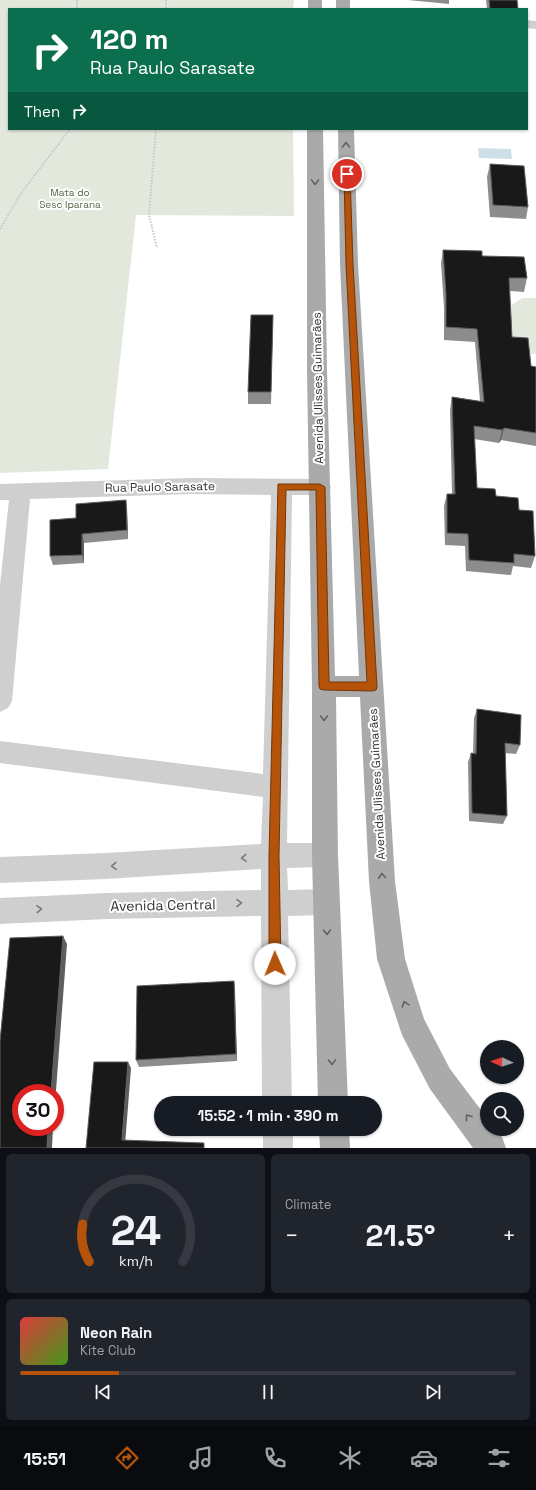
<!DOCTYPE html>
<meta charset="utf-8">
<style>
:root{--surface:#171b24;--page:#20242c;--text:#f1f3f6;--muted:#9ea1a6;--line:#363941;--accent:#b45309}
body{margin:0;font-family:"Space Grotesk",sans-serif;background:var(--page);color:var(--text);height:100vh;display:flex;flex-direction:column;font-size:15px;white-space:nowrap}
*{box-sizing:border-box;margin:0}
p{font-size:13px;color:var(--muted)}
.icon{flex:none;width:22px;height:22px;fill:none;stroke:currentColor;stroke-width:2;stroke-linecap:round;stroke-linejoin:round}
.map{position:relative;height:1148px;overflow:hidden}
.sheet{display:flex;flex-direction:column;gap:6px;padding:6px;background:#0d0f14;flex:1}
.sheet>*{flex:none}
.hud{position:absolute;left:8px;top:8px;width:520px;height:122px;border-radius:0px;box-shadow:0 1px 3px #0004;background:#0b6e4f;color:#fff;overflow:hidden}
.needle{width:26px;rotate:274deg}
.tools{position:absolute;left:480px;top:1040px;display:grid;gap:8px}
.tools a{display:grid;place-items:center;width:44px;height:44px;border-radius:50%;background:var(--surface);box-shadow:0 1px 3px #0004;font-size:20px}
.speed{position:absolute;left:12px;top:1084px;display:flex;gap:8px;font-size:20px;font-weight:700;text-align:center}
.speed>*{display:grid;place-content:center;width:52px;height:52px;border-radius:50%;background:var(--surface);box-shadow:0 1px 3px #0004;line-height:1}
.speed .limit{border:6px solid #d22;background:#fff;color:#111}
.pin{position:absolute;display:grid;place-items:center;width:34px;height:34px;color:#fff;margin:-17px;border:2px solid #fff;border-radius:50%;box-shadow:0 1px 4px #0007}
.me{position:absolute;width:44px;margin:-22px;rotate:359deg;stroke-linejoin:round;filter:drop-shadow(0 0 3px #0008)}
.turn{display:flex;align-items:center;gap:14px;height:84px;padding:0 16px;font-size:18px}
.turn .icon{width:52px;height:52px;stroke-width:2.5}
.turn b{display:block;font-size:28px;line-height:34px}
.then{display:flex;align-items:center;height:38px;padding:0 16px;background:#0003;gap:8px;font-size:15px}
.big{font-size:30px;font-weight:600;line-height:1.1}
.sheet .widget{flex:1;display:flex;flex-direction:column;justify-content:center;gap:6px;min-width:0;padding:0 14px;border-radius:6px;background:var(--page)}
.sheet .dial{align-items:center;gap:0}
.dial svg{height:104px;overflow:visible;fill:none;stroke:var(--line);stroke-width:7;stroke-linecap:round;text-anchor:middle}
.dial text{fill:var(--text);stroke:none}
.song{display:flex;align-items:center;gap:12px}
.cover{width:48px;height:48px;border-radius:6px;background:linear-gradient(135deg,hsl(0 70% 55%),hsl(100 70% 35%))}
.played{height:4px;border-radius:2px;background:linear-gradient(90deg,var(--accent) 20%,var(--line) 20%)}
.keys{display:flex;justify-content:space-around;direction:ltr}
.heat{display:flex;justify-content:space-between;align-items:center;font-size:22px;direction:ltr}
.sheet .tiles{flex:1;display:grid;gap:6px;grid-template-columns:1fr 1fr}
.widget:last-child{grid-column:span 2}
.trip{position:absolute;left:154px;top:1096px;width:228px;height:40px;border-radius:20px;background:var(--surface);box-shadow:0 1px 3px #0004;font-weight:600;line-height:40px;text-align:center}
.tabs{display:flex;height:64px;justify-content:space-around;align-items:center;background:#090b0e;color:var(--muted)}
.tabs .icon{width:28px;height:28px}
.tabs .active{color:var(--accent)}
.tabs b{font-size:18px;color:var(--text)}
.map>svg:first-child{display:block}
.green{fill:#e3e8dd}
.water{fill:#cfdfe8}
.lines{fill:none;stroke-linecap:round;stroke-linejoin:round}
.path{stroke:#c6c6c6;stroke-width:2;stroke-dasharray:1.5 1.5;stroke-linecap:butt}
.minor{fill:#cfcfcf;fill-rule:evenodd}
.primary{fill:#aaa;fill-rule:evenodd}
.wall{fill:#8c8c8c}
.shaded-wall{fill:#5e5e5e}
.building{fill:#191919;stroke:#5e5e5e}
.oneway{stroke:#626262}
.oneway2{stroke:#797979}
.route{fill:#b45309;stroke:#753606}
.labels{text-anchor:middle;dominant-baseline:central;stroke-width:4;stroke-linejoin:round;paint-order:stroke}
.far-park-label{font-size:10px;fill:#576945;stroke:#fff}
.street-label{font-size:12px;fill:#323232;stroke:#fff}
.near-street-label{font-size:14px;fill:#323232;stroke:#fff}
</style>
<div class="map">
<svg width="536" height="1148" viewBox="0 0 536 1148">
<rect width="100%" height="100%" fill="#fff"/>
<g class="green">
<path d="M 0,0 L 294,0 L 293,9 L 9,9 L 9,129 L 293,129 L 294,216 L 136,215 L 108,469 L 0,473 Z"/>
<path d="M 522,298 L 536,298 L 536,354 L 528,354 L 513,341 L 512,328 L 507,319 L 506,309 Z"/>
</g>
<path class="water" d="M 478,148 L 511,149 L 512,159 L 479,158 Z"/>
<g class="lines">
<g class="path">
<path d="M 77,0 L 77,9"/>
<path d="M 166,0 L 166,9"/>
<path d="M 156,129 L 149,215 L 157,248"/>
<path d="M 0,229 L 22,192 L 70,129"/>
</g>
<g class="minor">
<path d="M 527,20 L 536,21 L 536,29 L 527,28 Z"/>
<path d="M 191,478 L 321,479 L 328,481 L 331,487 L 328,493 L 321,495 L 292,495 L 287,843 L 325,843 L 334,846 L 338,855 L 334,864 L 325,867 L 287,868 L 288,890 L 326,889 L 335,893 L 339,902 L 335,911 L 326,915 L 288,916 L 292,1103 L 262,1103 L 261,916 L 107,919 L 0,924 L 0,898 L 107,893 L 261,890 L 261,869 L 106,879 L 0,883 L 0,857 L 106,853 L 261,844 L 263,797 L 0,763 L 0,741 L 263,774 L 271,495 L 191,494 L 30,499 L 12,701 L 8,708 L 0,712 L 0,585 L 9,500 L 0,500 L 0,484 Z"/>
<rect x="263" y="1129" width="30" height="19"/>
</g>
<g class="primary">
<rect x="308" y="0" width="14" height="9"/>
<rect x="336" y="0" width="14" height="9"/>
<path d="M 307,129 L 323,129 L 327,370 L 335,676 L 359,676 L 340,264 L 338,129 L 354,129 L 358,264 L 395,881 L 405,959 L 424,1019 L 450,1069 L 487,1118 L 487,1129 L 495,1129 L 502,1137 L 506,1148 L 473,1148 L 430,1089 L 402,1035 L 377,959 L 369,881 L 360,697 L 336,697 L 338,855 L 348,1103 L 318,1103 L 312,855 L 312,686 L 307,370 Z"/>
<path d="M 319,1129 L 349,1129 L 350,1148 L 320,1148 Z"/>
</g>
</g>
<g class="wall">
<path d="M 408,0 L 449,0 L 449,4 Z"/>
<path d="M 486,0 L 517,0 L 518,9 L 487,9 Z"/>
<path d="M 490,164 L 528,207 L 526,219 L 490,217 L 487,177 Z"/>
<path d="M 443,250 L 482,256 L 527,278 L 524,292 L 510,291 L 512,337 L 531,366 L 536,367 L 536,446 L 501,440 L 499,443 L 474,439 L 477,488 L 496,496 L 519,510 L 535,556 L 531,568 L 513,566 L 511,575 L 466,571 L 465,546 L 445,545 L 444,506 L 447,494 L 452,494 L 450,410 L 452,397 L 480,401 L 475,342 L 444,340 L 444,307 L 441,263 Z"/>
<path d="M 273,315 L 271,404 L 248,404 L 248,392 Z"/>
<path d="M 127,509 L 128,539 L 84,543 L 84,563 L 53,565 L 50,556 L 76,518 Z"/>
<path d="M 477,709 L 520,745 L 516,754 L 505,753 L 507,816 L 503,824 L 469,821 L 468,762 L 471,753 L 473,753 L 474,718 Z"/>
<path d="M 234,981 L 237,1061 L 139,1067 L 136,1060 Z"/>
</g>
<g class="shaded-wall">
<path d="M 504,428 L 501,440 L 499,443 L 502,430 Z"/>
<path d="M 126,500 L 127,509 L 128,539 L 127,530 Z"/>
<path d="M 82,534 L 84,543 L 84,563 L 82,555 Z"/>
<path d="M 63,936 L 67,944 L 55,1104 L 55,1093 L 51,1093 Z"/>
<path d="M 234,981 L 235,989 L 237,1061 L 236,1054 Z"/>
<path d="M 128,1062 L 131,1068 L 125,1145 L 122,1140 Z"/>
<path d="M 48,1127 L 53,1127 L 52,1148 L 47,1148 Z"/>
</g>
<g class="building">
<path d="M 489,0 L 517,0 L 518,9 L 490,9 Z"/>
<path d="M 490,164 L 524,166 L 528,207 L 493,205 Z"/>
<path d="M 443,250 L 482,251 L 482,256 L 524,257 L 527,278 L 509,278 L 512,337 L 528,338 L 531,366 L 536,367 L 536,433 L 504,428 L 502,430 L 474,426 L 477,488 L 495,489 L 496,496 L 518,498 L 519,510 L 533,511 L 535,556 L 514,554 L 514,563 L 469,560 L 468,534 L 447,533 L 447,494 L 455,494 L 452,397 L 484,402 L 477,329 L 446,327 L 446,294 Z"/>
<path d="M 251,315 L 273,315 L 271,392 L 248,392 Z"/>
<path d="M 126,500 L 127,530 L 82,534 L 82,555 L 50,556 L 50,520 L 76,518 L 76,504 Z"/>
<path d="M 477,709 L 521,715 L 520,745 L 505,743 L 507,816 L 472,813 L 471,753 L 476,754 Z"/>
<path d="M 63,936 L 51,1093 L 21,1093 L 21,1127 L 48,1127 L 47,1148 L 0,1148 L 0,1041 L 10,938 Z"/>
<path d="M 234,981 L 236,1054 L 136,1060 L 137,986 Z"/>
<path d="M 94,1062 L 128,1062 L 122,1140 L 204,1143 L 204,1148 L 86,1148 Z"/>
</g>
<defs><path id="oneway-chevron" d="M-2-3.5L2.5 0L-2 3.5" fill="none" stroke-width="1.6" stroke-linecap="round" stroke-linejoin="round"/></defs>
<g class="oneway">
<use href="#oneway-chevron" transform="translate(346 145) rotate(-91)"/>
<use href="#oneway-chevron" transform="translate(315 182) rotate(90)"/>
<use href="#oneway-chevron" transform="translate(324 718) rotate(90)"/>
<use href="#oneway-chevron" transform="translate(382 876) rotate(-94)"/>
<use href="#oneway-chevron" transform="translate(327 932) rotate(88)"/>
<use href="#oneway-chevron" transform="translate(405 1004) rotate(-108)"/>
<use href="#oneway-chevron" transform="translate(332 1062) rotate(88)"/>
<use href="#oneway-chevron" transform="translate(468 1117) rotate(-127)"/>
</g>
<g class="oneway2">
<use href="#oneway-chevron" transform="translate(244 858) rotate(177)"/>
<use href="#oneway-chevron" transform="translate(114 866) rotate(177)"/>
<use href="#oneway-chevron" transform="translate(239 903) rotate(-1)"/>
<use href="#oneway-chevron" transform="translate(39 909) rotate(-3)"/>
</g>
<path class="route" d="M 347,172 L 350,174 L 353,264 L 377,687 L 376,690 L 372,691 L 324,690 L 320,689 L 319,686 L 316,490 L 286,490 L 279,856 L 281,964 L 279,968 L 275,970 L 271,968 L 269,964 L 269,856 L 278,484 L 320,484 L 325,487 L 329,682 L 367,682 L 346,264 L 344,174 Z"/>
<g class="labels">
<g class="far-park-label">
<text x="70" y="192">Mata do<tspan x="70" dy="12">Sesc Iparana</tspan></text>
</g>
<g class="street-label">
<text transform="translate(318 388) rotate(-91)">Avenida Ulisses Guimarães</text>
<text transform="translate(160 487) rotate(-1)">Rua Paulo Sarasate</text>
<text transform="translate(377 784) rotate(-93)">Avenida Ulisses Guimarães</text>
</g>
<g class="near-street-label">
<text transform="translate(163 905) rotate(-1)">Avenida Central</text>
</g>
</g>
</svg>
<div class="tools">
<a><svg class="needle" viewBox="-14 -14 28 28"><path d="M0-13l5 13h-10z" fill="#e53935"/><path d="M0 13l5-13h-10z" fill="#9ea1a6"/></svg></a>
<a><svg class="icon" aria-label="search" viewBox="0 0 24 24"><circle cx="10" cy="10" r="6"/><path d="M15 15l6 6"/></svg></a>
</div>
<div class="speed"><div class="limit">30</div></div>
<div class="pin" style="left:347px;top:174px;background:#d93025"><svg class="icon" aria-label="arrive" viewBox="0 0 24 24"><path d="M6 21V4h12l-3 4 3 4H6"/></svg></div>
<svg class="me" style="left:275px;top:964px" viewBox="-20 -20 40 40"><circle r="19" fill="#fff"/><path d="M0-13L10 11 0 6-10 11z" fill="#b45309"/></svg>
<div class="trip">15:52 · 1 min · 390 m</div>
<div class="hud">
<div class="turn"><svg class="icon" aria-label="right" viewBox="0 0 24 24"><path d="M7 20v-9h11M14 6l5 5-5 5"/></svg><div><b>120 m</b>Rua Paulo Sarasate</div></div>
<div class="then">Then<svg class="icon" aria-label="right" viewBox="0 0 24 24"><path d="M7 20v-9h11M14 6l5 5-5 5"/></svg></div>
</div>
</div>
<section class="sheet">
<div class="tiles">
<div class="widget dial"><svg viewBox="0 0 100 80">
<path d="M14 69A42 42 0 1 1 86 69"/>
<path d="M14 69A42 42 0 0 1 9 40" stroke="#b45309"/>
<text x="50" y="56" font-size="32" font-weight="700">24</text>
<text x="50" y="72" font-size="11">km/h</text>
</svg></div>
<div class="widget"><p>Climate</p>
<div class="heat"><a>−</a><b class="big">21.5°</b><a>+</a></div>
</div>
<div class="widget">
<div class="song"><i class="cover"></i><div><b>Neon Rain</b><p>Kite Club</p></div></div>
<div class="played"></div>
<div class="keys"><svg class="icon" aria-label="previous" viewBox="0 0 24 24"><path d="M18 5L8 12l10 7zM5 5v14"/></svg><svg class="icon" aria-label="pause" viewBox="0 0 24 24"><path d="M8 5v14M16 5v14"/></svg><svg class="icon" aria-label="next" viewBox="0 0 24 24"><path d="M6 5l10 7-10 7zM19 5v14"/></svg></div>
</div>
</div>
</section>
<nav class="tabs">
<b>15:51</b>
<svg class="icon active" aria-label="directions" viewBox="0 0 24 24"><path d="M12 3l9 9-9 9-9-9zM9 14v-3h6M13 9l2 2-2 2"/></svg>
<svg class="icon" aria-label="music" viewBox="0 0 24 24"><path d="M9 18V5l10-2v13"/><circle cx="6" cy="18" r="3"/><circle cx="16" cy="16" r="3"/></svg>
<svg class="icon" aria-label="phone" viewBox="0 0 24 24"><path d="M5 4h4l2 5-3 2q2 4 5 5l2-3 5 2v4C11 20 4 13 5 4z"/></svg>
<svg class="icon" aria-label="climate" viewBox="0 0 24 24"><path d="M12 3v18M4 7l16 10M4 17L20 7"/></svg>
<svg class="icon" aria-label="car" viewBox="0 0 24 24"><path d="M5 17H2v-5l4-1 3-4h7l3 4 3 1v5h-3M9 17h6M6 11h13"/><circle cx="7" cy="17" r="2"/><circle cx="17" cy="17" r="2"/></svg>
<svg class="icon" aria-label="filters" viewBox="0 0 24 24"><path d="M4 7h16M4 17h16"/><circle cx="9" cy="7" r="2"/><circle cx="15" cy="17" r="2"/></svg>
</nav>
